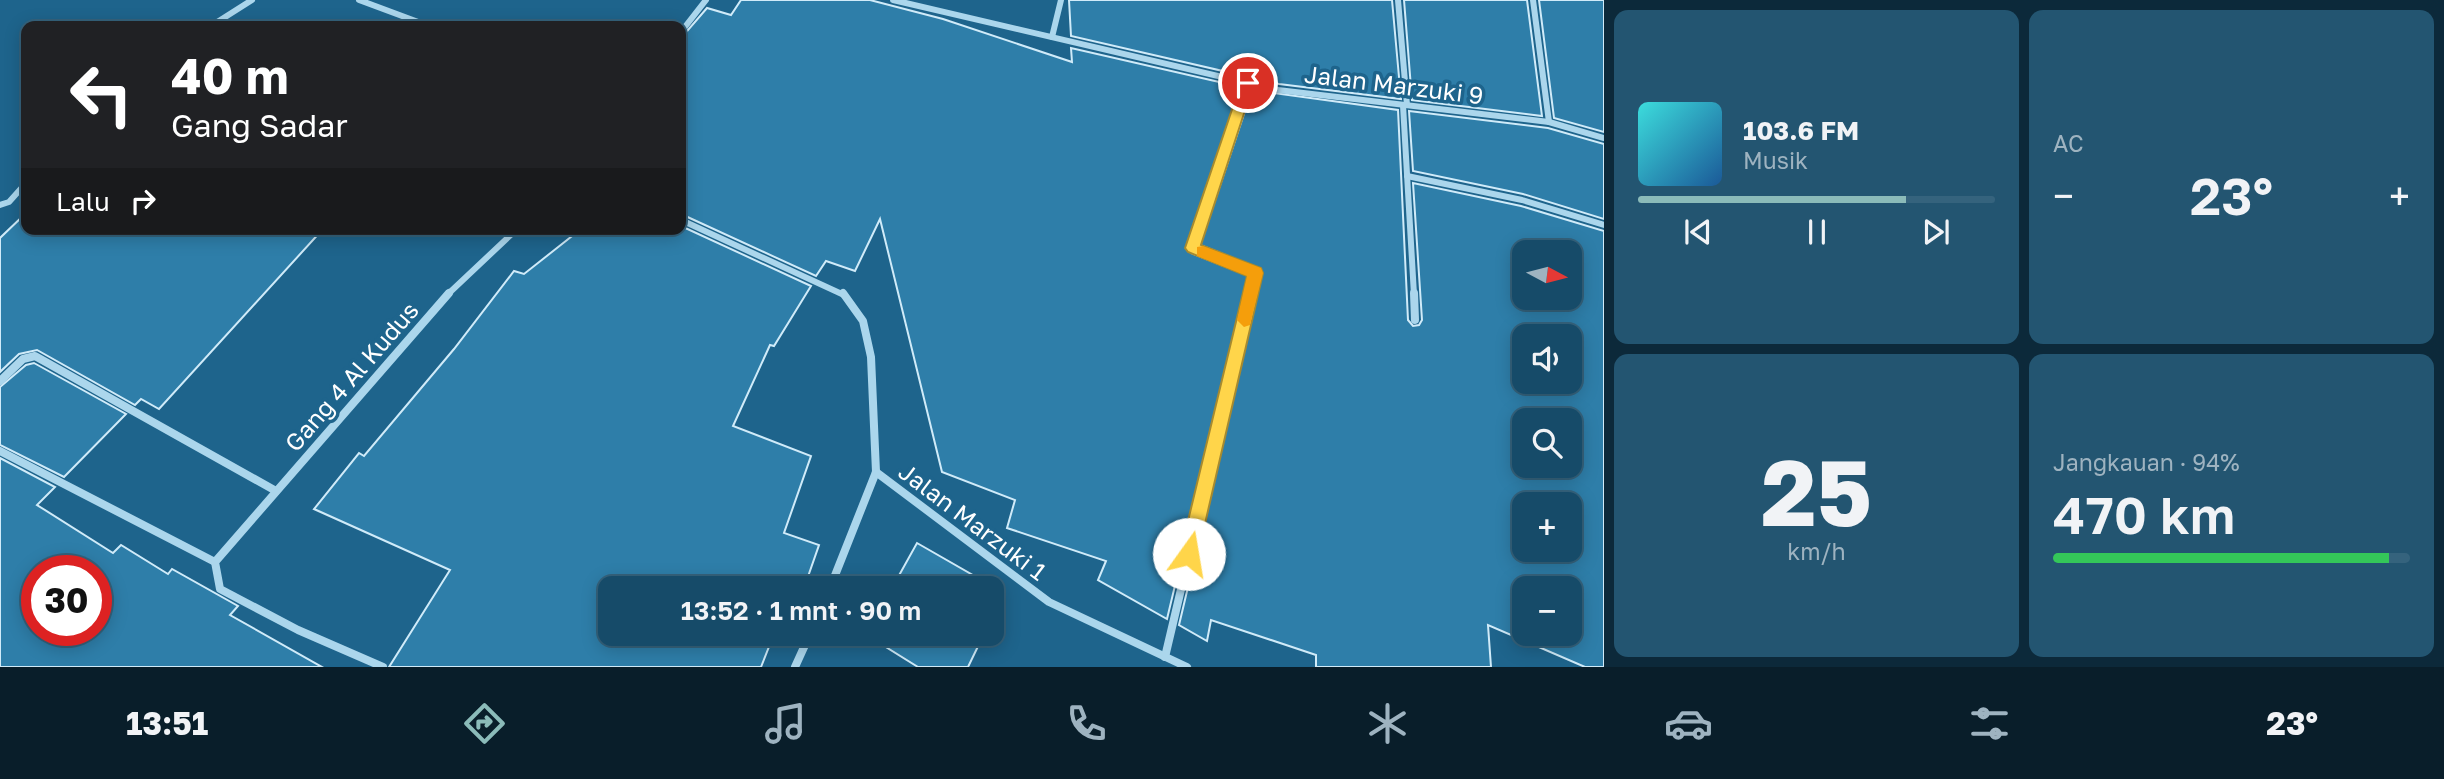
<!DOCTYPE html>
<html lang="id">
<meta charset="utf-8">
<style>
:root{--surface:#164b69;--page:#235571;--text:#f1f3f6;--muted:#9eb3c0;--line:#35637d;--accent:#8bbbb9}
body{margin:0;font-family:"Golos Text",sans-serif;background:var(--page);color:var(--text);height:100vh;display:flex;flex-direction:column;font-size:26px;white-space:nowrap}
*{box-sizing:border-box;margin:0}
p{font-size:23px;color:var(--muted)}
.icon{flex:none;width:38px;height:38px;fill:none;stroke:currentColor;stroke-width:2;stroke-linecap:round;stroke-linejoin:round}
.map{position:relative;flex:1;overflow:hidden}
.drawer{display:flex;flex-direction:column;gap:10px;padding:10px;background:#0c293a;width:840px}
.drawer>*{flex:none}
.banner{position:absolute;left:21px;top:21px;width:665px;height:214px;border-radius:14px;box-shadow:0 4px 18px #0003,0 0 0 2px var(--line);background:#202124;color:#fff;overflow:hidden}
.needle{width:46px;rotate:97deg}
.controls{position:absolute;left:1512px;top:240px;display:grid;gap:14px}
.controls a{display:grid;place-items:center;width:70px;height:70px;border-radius:14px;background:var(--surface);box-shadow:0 4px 18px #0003,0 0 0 2px var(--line);font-size:35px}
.speed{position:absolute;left:21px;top:555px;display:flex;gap:14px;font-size:35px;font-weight:700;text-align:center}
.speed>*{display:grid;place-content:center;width:91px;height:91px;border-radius:50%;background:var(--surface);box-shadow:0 4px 18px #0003,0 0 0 2px var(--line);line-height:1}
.speed .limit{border:10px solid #d22;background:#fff;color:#111}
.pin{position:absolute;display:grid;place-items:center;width:60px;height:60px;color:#fff;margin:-30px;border:4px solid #fff;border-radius:50%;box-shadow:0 2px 7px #0007}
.me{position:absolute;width:77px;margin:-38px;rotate:13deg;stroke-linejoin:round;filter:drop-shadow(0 0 5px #0008)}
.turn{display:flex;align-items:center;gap:24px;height:147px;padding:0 35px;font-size:32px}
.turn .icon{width:91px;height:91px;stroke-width:2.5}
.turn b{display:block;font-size:49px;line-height:60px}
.then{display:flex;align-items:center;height:66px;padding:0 35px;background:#0003;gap:14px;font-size:26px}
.big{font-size:52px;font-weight:600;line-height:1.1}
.drawer .card{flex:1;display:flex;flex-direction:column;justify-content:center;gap:10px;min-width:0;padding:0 24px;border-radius:14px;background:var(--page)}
.drawer .dial{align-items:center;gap:0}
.dial b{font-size:91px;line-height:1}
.song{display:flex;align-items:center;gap:21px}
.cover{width:84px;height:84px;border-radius:10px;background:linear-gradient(135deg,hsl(180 70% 55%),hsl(210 70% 35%))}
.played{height:7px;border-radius:4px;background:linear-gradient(90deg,var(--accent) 75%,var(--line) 75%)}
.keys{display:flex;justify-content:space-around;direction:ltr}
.heat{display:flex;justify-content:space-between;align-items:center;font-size:38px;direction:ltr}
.charge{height:10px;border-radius:5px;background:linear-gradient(90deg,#34c759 94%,var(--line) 0)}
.drawer .tiles{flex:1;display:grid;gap:10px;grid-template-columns:repeat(2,1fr)}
.trip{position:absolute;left:598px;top:576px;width:406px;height:70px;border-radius:14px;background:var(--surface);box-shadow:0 4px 18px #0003,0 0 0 2px var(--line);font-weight:600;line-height:70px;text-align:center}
.tab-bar{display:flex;height:112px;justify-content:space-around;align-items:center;background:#091e2a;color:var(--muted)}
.tab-bar .icon{width:49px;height:49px}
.tab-bar .active{color:var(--accent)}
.tab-bar b{font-size:32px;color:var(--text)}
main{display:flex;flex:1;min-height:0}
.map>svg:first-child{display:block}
.building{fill:#2e7ea9;stroke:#d0ebf9;stroke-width:2;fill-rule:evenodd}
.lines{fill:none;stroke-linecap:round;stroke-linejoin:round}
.street-far1{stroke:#abd6ec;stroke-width:6}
.street{stroke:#abd6ec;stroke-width:8}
.route{fill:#ffd54a;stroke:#a68a30;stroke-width:2}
.slow{fill:#f59e0b}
.labels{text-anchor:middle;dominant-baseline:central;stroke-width:7;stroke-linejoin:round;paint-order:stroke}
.street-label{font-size:24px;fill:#fff;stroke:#1e648c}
</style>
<main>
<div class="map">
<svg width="1604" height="667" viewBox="0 0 1604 667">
<rect width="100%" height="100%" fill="#1e648c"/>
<g class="building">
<path d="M 741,0 L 870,0 L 943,19 L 1072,62 L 1071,48 L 1241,87 L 1187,248 L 1191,253 L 1249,276 L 1167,619 L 1098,580 L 1106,561 L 1007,528 L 1015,500 L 942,472 L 880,219 L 855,271 L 826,261 L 816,276 L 681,214 L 681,38 L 707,8 L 731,15 Z"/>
<path d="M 1069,0 L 1392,0 L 1401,99 L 1279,84 L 1071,36 Z"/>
<path d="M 1404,0 L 1527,0 L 1542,116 L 1412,100 Z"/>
<path d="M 1539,0 L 1604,0 L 1604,132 L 1554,118 Z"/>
<path d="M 1252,90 L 1398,110 L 1408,320 L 1413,326 L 1419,325 L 1422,320 L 1413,183 L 1521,206 L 1604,231 L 1604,667 L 1585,667 L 1488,625 L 1491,667 L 1316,667 L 1316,655 L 1211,620 L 1207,641 L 1179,625 L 1262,274 L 1258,268 L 1200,245 ZM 1524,252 L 1570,252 L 1570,298 L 1524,298 ZM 1524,336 L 1570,336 L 1570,382 L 1524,382 ZM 1524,420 L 1570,420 L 1570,466 L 1524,466 ZM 1524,504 L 1570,504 L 1570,550 L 1524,550 ZM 1524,588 L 1570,588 L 1570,634 L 1524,634 Z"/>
<path d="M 1409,111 L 1548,128 L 1604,144 L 1604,219 L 1523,194 L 1413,171 Z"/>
<path d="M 25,214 L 26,229 L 323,229 L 159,409 L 141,399 L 135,405 L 37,350 L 19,354 L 0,372 L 0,238 Z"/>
<path d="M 681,226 L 811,286 L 774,346 L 770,345 L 733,426 L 811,456 L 784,533 L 819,545 L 804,588 L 611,588 L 611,634 L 774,634 L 761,667 L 389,667 L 450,570 L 314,509 L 359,453 L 364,456 L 454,349 L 514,271 L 524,274 L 581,229 L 681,229 Z"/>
<path d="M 34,363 L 126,414 L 64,477 L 0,445 L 0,387 L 26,365 Z"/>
<path d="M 0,458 L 55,487 L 37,505 L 113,553 L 121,545 L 168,574 L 172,569 L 238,606 L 230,615 L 322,667 L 0,667 ZM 37,570 L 96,570 L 96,630 L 37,630 Z"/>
<path d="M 917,543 L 1004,593 L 992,617 L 992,588 L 892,588 Z"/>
<path d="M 865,634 L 984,634 L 968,667 L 918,667 Z"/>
</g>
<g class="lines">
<g class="street-far1">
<path d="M 359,0 L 429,26"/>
<path d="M 893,0 L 1278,90 L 1549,122 L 1604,138"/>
<path d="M 1398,0 L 1407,105"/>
<path d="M 1533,0 L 1549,122"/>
<path d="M 211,26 L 252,0"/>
<path d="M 681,32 L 706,0"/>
<path d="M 1052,37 L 1061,0"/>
<path d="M 1248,83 L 1193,248 L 1256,273 L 1251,295"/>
<path d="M 1403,105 L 1414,295"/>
<path d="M 1407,176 L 1522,200 L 1604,225"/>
<path d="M 0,205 L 9,202 L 26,183"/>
<path d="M 681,220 L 844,295"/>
<path d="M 447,295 L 517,229"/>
</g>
<g class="street">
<path d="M 1414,293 L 1415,320"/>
<path d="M 0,381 L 23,359 L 35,356 L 276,491"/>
<path d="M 0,451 L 215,562"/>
<path d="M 876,472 L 1049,602 L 1187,667"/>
<path d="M 830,588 L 876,472 L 871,357 L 863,321 L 843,293"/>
<path d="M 1165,657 L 1251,293"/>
<path d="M 383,667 L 298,630 L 220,589 L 215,562 L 449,293"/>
<path d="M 795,667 L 810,634"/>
</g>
</g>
<path class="route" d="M 1248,79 L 1254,83 L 1201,245 L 1261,268 L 1263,273 L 1198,554 L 1196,561 L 1189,563 L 1183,561 L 1180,554 L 1247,276 L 1188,252 L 1185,248 L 1241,83 Z"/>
<path class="slow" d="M 1203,246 L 1261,268 L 1263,273 L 1250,325 L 1244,327 L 1237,320 L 1247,276 L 1197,256 L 1197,247 Z"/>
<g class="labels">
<g class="street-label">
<text transform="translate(1394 84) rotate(7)">Jalan Marzuki 9</text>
<text transform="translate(351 376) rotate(-49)">Gang 4 Al Kudus</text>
<text transform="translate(973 521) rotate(37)">Jalan Marzuki 1</text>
</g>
</g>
</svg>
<div class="controls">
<a><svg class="needle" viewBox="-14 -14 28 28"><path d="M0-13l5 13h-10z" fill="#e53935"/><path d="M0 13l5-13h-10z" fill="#9eb3c0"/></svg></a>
<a><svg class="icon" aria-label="sound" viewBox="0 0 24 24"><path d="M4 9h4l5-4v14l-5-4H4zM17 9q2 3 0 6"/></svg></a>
<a><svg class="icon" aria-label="search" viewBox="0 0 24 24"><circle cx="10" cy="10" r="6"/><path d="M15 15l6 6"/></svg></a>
<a>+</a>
<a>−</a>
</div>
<div class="speed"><div class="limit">30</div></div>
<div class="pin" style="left:1248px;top:83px;background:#d93025"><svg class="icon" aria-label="arrive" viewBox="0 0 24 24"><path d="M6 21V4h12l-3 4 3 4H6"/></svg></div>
<svg class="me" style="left:1189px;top:554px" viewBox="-20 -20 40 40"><circle r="19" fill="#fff"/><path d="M0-13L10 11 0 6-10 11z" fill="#ffd54a"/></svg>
<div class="trip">13:52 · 1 mnt · 90 m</div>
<div class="banner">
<div class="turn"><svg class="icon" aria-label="left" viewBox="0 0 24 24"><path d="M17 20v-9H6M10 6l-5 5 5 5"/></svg><div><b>40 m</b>Gang Sadar</div></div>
<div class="then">Lalu<svg class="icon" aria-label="right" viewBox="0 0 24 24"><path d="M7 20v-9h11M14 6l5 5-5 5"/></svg></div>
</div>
</div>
<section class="drawer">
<div class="tiles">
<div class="card">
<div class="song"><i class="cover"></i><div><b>103.6 FM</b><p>Musik</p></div></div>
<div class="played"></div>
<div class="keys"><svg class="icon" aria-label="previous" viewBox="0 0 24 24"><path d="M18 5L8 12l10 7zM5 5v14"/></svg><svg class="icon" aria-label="pause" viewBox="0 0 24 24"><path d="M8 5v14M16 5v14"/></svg><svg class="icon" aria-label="next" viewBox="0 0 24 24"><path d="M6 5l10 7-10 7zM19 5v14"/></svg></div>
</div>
<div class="card"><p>AC</p>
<div class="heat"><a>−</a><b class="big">23°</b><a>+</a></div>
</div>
<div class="card dial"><b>25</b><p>km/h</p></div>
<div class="card"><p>Jangkauan · 94%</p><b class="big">470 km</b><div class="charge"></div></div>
</div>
</section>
</main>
<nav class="tab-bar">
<b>13:51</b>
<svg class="icon active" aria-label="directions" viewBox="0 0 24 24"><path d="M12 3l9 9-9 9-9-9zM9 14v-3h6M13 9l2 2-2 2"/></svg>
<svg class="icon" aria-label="music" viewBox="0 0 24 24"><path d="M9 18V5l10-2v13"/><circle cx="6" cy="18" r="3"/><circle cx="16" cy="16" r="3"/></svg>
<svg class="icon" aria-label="phone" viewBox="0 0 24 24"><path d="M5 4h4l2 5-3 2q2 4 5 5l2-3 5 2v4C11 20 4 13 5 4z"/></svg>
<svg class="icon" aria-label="climate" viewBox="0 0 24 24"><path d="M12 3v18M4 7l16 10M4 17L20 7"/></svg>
<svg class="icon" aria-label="car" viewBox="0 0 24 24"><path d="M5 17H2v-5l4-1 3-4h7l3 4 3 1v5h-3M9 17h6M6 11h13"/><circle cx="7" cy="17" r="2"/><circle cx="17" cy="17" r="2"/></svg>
<svg class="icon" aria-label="filters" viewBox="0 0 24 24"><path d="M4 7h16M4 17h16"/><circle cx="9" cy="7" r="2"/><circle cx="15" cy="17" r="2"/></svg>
<b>23°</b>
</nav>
